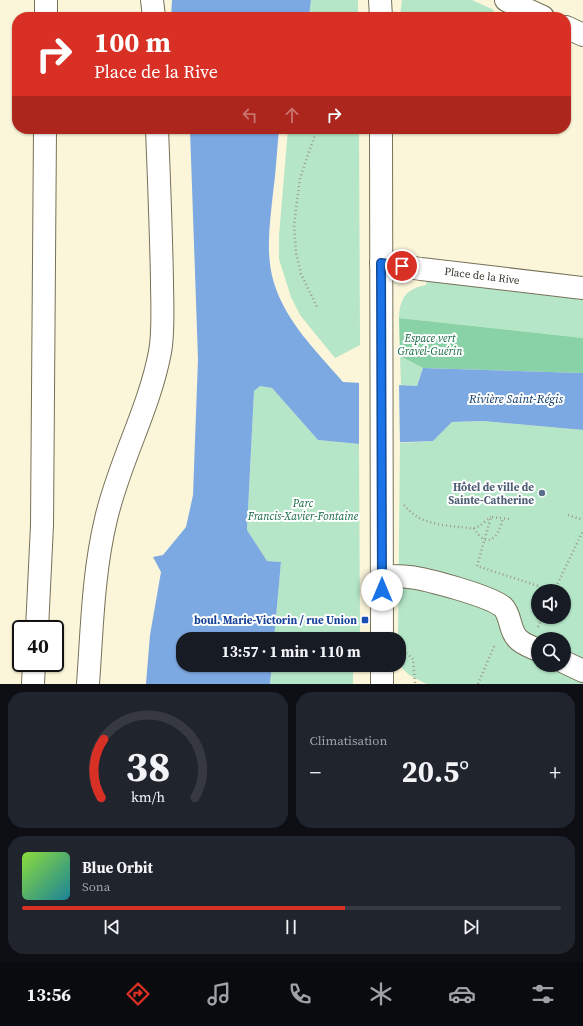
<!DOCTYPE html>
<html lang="fr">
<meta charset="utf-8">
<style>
:root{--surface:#171b24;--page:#20242c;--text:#f1f3f6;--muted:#9ea1a6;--line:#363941;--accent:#d93025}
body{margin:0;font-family:"Source Serif 4",serif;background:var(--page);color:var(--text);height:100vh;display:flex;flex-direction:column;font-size:15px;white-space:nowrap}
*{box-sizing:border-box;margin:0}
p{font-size:13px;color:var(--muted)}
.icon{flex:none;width:22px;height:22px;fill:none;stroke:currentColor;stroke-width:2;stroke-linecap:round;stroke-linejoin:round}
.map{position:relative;height:684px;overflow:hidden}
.panel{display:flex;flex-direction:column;gap:8px;padding:8px;background:#0d0f14;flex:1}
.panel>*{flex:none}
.hud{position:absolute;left:12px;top:12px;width:559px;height:122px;border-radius:16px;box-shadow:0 1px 3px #0004;background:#d93025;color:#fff;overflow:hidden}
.controls{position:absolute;left:531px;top:584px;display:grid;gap:8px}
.controls a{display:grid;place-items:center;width:40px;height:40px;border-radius:50%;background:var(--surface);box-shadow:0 1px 3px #0004;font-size:20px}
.speed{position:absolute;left:12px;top:620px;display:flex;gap:8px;font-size:20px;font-weight:700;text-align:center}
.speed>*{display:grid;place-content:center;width:52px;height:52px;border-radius:50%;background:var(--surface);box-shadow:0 1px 3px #0004;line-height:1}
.speed .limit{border:2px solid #111;border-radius:6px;background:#fff;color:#111}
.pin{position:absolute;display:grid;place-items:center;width:34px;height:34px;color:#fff;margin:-17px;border:2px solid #fff;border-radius:50%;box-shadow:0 1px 4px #0007}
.me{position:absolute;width:44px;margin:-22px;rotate:0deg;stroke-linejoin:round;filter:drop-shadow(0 0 3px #0008)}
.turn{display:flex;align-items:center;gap:14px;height:84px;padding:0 16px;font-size:18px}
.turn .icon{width:52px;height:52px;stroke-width:2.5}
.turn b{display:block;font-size:28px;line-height:34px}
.lanes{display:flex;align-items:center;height:38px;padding:0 16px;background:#0003;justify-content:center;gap:20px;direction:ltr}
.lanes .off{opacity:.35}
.big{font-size:30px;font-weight:700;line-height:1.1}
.panel .widget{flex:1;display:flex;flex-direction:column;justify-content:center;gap:6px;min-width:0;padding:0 14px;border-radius:16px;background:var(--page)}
.panel .dial{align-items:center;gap:0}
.dial svg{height:104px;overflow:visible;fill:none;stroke:var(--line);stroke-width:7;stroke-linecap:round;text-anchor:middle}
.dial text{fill:var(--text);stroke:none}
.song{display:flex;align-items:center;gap:12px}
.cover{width:48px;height:48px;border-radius:6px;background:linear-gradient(135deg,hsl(90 70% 55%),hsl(190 70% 35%))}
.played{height:4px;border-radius:2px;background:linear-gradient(90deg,var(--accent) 60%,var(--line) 60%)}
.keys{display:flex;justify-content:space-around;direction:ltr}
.heat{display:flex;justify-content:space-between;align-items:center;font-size:22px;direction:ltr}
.panel .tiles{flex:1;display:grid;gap:8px;grid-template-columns:1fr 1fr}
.widget:last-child{grid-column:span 2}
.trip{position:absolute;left:176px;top:632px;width:230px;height:40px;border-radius:16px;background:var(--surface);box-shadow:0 1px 3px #0004;font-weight:700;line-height:40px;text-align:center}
.tabs{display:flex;height:64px;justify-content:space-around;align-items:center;background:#090b0e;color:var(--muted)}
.tabs .icon{width:28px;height:28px}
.tabs .selected{color:var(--accent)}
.tabs b{font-size:18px;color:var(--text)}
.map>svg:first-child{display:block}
.green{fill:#b4e6c7;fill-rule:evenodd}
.forest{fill:#89d2a7}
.water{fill:#7da9e2}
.pier{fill:#fbf5d9}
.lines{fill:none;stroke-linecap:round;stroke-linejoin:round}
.minor-casing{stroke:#767158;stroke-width:24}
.path{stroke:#9e9a86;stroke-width:2.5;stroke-dasharray:1 3;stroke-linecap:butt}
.minor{stroke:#fff;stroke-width:22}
.route-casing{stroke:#114b97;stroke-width:10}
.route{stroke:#1a73e8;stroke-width:7}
.service-dot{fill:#5c6f8a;stroke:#fff;stroke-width:1.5}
.transit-dot{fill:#1a4fb4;stroke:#fff;stroke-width:1.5}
.labels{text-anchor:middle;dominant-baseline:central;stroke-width:4;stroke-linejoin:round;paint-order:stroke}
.street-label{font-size:11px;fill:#37352a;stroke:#fff}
.park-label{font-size:11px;font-style:italic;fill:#136840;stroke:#fff}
.service-label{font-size:11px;font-weight:bold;fill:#4e5e75;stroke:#fff;text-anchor:end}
.transit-label{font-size:11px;font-weight:bold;fill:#164399;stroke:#fff;text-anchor:end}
.water-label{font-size:12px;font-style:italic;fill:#083669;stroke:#fff}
</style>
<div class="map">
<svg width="583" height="684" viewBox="0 0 583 684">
<rect width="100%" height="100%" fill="#fbf5d9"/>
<g class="green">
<path d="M 311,0 L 358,0 L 358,12 L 355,17 L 309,17 Z"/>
<path d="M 402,0 L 472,0 L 494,10 L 491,17 L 400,17 Z"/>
<path d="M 288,129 L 359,129 L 360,345 L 335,358 L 300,315 L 291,297 L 279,259 L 279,236 Z"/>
<path d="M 427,281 L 583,300 L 583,338 L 399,318 C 400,298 406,289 426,285 Z"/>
<path d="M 400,356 L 423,368 L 417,386 L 401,385 Z"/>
<path d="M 260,386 L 272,388 L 318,440 L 359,444 L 360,639 L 274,639 L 281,562 L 267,561 L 247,530 L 254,391 Z"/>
<path d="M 483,421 L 583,430 L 583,684 L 427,684 C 399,671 399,669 399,639 L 398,639 L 400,443 L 433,441 L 452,422 ZM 538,591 L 564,591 L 564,617 L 538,617 ZM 538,639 L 564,639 L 564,665 L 538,665 Z"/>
<path d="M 272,665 L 353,665 L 353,684 L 270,684 Z"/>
</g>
<path class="forest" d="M 399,318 L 583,338 L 583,373 L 423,368 L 400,356 Z"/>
<g class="water">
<path d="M 172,0 L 311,0 L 309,17 L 171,17 Z"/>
<path d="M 190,129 L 279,129 C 277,150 276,171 273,193 C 270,222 265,254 274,283 C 286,322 317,352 343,382 L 417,386 L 423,368 L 583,373 L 583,430 L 483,421 L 452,422 L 433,441 L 359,444 L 318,440 L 272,388 L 260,386 L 254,391 L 247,530 L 267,561 L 281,562 L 274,639 L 183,639 L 183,665 L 272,665 L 270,684 L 146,684 L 150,635 L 161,572 L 153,557 L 163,555 L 186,527 L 193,495 L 198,359 Z"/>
</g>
<path class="pier" d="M 359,381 L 399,383 L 400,445 L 359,446 Z"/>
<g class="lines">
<g class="minor-casing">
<g id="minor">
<path d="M 152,0 L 154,17"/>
<path d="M 380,0 L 381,17"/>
<path d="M 506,0 L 543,17"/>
<path d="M 46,17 L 46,0"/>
<path d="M 566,27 L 583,35"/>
<path d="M 381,129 L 382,639"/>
<path d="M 381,263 L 421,269 L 583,288"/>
<path d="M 382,576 C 391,576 400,576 409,577 C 427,579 490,596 503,607 C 511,615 509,629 517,638 C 522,644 531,647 538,650"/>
<path d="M 37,629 L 42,525 L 45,129"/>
<path d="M 564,662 L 583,671"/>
<path d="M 382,665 L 382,684"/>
<path d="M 33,684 L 34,663"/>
<path d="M 88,684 C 92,629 93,573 106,519 C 119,462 149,410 160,352 C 164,331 162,302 162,280 C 161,230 159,179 157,129"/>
</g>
</g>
<g class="path">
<path d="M 317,129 L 300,178 L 294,225 L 296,253 L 301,274 L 318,309"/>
<path d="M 404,505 C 418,523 439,525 460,527 C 464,527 471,529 475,528 C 481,526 486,520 491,517"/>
<path d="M 568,515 L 583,520"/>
<path d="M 509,519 L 491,517 L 477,566 L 554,591"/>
<path d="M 474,528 C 487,551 499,537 503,518"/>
<path d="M 554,591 L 583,531"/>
<path d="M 538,627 L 542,617"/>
<path d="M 400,648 L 413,659 L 415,683"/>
<path d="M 478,684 L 495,644"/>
</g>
<use href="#minor" class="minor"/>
</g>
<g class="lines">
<g class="route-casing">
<path id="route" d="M 382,590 L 381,263 L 402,266"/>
</g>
<use href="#route" class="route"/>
</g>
<circle class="service-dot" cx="542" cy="493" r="4"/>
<rect class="transit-dot" x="361" y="616" width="8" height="8" rx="2"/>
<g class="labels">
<g class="street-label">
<text transform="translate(482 276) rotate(7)">Place de la Rive</text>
</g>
<g class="park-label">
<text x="430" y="338">Espace vert<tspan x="430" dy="13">Gravel-Guérin</tspan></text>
<text x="303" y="503">Parc<tspan x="303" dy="13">Francis-Xavier-Fontaine</tspan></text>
</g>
<g class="service-label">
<text x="534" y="487">Hôtel de ville de<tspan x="534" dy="13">Sainte-Catherine</tspan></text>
</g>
<g class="transit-label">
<text x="357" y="620">boul. Marie-Victorin / rue Union</text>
</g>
<g class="water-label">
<text x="516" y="399">Rivière Saint-Régis</text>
</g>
</g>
</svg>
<div class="controls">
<a><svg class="icon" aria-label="sound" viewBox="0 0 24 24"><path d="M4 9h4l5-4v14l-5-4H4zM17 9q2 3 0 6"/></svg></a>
<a><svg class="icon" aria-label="search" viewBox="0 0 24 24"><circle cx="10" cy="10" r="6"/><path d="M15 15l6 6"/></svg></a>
</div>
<div class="speed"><div class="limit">40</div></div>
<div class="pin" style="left:402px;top:266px;background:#d93025"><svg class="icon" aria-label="arrive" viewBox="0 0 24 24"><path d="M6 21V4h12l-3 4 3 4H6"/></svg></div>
<svg class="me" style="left:382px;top:590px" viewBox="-20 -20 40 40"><circle r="19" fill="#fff"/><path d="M0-13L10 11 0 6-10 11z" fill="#1a73e8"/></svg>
<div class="trip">13:57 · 1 min · 110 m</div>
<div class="hud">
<div class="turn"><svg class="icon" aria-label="right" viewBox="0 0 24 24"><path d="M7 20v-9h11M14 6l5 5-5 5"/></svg><div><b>100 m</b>Place de la Rive</div></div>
<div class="lanes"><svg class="icon off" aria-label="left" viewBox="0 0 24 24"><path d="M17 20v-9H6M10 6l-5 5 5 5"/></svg><svg class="icon off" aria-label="ahead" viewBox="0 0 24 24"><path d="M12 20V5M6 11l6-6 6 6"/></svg><svg class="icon" aria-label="right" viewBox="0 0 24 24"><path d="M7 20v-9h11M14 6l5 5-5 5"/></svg></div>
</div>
</div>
<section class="panel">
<div class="tiles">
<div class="widget dial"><svg viewBox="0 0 100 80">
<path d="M14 69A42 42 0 1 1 86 69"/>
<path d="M14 69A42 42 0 0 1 16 24" stroke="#d93025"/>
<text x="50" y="56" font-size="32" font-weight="700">38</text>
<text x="50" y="72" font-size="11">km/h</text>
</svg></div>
<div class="widget"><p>Climatisation</p>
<div class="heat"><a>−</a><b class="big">20.5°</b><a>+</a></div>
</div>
<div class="widget">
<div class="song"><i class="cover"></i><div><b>Blue Orbit</b><p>Sona</p></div></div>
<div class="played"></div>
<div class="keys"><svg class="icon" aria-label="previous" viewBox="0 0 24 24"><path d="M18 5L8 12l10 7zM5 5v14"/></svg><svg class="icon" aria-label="pause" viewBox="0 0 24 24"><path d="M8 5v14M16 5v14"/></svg><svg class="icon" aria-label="next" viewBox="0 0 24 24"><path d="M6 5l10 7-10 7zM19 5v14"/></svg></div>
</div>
</div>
</section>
<nav class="tabs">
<b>13:56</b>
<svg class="icon selected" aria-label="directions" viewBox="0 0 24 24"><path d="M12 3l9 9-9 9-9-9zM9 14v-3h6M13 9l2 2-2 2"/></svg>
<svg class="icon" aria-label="music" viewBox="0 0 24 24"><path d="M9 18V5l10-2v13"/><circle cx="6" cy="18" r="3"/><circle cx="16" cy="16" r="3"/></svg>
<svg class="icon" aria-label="phone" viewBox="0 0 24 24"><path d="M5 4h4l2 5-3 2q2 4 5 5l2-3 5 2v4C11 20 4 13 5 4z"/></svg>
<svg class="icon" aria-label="climate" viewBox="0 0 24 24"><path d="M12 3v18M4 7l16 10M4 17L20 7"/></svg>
<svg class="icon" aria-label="car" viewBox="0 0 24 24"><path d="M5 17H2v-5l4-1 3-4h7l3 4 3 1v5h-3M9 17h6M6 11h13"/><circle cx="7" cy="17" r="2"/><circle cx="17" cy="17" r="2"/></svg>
<svg class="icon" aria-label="filters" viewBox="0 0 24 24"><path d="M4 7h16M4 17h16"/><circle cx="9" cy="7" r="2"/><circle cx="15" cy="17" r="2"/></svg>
</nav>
